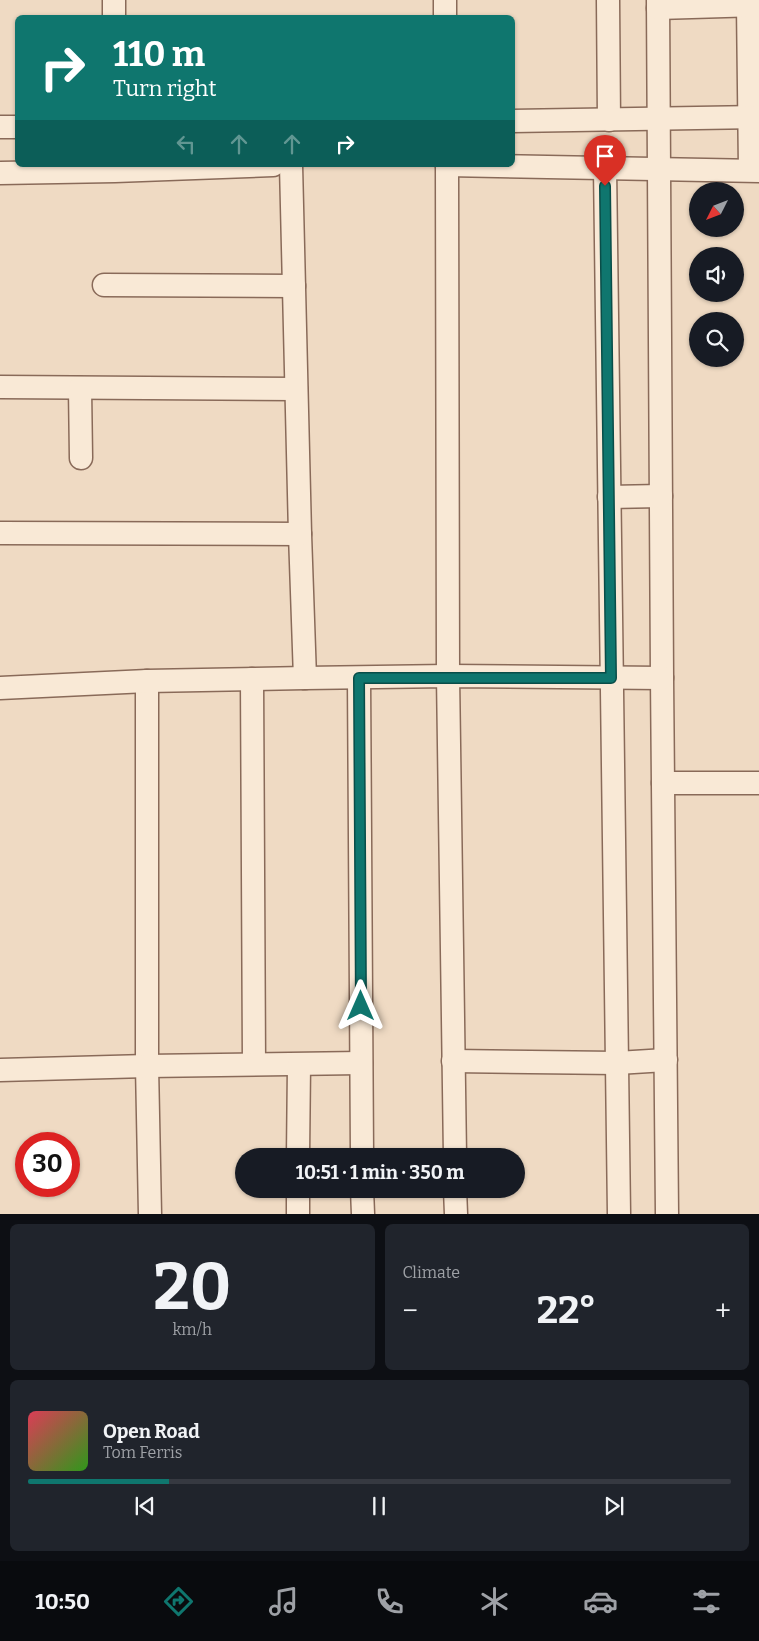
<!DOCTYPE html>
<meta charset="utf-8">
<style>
:root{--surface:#171b24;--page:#20242c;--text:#f1f3f6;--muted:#9ea1a6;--line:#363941;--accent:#0f766e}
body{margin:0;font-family:Bitter,serif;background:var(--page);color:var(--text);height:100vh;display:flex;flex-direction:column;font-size:19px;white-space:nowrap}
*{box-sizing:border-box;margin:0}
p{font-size:16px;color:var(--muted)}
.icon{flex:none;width:28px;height:28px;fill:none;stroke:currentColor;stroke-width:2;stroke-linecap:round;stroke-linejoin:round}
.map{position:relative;height:1214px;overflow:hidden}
.panel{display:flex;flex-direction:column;gap:10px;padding:10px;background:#0d0f14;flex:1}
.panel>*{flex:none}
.banner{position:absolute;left:15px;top:15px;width:500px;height:152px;border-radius:8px;box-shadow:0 1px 4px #0004;background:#0f766e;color:#fff;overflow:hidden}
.needle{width:32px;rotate:228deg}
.fabs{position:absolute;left:689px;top:182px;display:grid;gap:10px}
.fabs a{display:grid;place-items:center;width:55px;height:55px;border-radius:50%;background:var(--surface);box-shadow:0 1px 4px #0004;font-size:25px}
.speed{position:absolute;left:15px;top:1132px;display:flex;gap:10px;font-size:25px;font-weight:700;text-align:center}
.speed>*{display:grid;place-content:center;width:65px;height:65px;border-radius:50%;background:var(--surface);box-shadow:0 1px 4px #0004;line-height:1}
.speed .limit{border:8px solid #d22;background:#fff;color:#111}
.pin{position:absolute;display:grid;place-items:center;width:42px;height:42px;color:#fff;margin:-51px -21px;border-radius:50% 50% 50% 0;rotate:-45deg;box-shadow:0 0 5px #0007}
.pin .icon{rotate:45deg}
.me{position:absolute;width:55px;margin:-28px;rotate:0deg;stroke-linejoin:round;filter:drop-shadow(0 0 4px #0008)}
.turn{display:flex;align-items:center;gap:18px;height:105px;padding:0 15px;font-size:22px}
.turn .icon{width:65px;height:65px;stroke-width:2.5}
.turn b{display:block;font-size:35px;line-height:42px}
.lanes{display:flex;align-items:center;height:48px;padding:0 15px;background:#0003;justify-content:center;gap:25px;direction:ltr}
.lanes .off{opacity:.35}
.big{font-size:38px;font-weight:700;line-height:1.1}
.panel .tile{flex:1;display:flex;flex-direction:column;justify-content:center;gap:8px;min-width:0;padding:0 18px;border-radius:8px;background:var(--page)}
.panel .dial{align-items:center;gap:0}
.dial b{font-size:65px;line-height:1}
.song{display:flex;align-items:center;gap:15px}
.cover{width:60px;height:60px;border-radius:8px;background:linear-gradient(135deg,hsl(350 70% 55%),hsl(110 70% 35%))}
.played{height:5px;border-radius:2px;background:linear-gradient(90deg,var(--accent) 20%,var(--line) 20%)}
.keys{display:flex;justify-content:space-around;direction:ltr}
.heat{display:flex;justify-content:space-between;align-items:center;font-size:28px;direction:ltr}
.panel .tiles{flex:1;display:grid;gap:10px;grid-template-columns:1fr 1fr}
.tile:last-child{grid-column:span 2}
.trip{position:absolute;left:235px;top:1148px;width:290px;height:50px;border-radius:25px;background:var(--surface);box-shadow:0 1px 4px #0004;font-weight:700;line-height:50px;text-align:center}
.tab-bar{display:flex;height:80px;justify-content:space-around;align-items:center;background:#090b0e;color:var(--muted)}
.tab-bar .icon{width:35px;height:35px}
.tab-bar .current{color:var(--accent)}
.tab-bar b{font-size:22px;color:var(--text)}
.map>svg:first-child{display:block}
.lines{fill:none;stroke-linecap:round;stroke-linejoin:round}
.street-casing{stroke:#896a59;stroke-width:25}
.street{stroke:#f9e9d6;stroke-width:22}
.route-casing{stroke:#0a4d48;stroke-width:12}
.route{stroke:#0f766e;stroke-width:9}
</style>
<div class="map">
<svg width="759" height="1214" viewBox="0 0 759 1214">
<rect width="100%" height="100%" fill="#efdac3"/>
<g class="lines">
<g class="street-casing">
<g id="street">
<path d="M 114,0 L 114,18"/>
<path d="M 445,0 L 445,18"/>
<path d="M 608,0 L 609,120"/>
<path d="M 658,0 L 662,678 L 667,1214"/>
<path d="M 748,5 L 750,170"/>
<path d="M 658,8 L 759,5"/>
<path d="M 512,121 L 759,117"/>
<path d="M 0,127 L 18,127"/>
<path d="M 291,165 L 300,534 L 305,678"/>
<path d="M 447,165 L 448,676 L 455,1156"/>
<path d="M 447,165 L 759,171"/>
<path d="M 605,167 L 619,1214"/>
<path d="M 0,173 L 115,171 L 273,165"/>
<path d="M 104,285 L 294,286"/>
<path d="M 0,387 L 296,389"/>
<path d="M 80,388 L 81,458"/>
<path d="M 609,497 L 661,496"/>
<path d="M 0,533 L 300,534"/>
<path d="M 359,678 L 362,1156"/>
<path d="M 252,679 L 254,1064"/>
<path d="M 147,681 L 147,1066 L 150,1214"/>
<path d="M 0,688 L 147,681 L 305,678 L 448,676 L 662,678"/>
<path d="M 663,783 L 759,783"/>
<path d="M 453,1061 L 617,1063 L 666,1060"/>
<path d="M 0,1070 L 147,1066 L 361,1063"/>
<path d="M 298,1156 L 299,1065"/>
<path d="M 298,1189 L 298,1214"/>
<path d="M 362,1189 L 363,1214"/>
<path d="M 455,1189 L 456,1214"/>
</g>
</g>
<use href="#street" class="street"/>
</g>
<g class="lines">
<g class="route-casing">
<path id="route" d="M 361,1006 L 359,678 L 611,678 L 605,186"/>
</g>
<use href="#route" class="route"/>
</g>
</svg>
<div class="fabs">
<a><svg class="needle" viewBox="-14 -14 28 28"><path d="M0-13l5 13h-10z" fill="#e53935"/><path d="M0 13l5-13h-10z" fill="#9ea1a6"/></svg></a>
<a><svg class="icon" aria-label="sound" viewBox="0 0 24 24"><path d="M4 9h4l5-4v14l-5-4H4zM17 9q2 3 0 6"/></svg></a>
<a><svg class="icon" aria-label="search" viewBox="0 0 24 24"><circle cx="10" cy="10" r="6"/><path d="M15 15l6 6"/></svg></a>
</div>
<div class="speed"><div class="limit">30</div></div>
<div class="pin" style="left:605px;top:186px;background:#d93025"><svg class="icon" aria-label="arrive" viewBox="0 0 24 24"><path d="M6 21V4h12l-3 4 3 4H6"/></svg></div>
<svg class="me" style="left:361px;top:1006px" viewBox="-20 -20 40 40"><path d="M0-17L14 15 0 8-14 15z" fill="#0f766e" stroke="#fff" stroke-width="4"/></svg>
<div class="trip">10:51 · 1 min · 350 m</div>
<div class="banner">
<div class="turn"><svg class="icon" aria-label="right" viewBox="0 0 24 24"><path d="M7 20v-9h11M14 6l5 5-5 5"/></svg><div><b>110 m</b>Turn right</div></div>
<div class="lanes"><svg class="icon off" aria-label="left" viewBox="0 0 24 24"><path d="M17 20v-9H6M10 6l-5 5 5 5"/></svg><svg class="icon off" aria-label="ahead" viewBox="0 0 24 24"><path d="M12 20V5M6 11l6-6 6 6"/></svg><svg class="icon off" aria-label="ahead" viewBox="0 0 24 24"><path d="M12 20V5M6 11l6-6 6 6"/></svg><svg class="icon" aria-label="right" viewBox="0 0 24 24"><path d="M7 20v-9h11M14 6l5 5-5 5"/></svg></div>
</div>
</div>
<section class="panel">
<div class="tiles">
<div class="tile dial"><b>20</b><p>km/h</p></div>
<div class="tile"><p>Climate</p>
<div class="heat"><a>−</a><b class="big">22°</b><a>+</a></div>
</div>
<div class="tile">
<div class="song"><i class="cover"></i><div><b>Open Road</b><p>Tom Ferris</p></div></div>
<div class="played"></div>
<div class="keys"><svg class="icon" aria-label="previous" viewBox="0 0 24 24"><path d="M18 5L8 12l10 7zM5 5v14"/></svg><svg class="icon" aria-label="pause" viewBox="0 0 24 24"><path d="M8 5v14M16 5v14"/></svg><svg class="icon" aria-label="next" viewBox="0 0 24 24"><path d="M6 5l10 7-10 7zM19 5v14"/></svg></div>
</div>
</div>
</section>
<nav class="tab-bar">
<b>10:50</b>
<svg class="icon current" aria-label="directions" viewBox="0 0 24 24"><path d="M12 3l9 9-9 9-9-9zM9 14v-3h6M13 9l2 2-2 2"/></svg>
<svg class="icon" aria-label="music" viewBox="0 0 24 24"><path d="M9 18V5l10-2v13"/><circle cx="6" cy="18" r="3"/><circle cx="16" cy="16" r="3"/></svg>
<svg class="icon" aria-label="phone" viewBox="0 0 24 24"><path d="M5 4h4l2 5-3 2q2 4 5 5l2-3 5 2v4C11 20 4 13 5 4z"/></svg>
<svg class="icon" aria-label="climate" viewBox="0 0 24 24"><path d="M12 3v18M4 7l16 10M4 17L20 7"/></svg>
<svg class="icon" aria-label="car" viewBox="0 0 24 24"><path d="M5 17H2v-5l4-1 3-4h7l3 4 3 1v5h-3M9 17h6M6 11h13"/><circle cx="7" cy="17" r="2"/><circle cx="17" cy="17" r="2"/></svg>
<svg class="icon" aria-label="filters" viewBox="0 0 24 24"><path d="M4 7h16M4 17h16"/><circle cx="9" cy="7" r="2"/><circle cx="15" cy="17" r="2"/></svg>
</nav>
